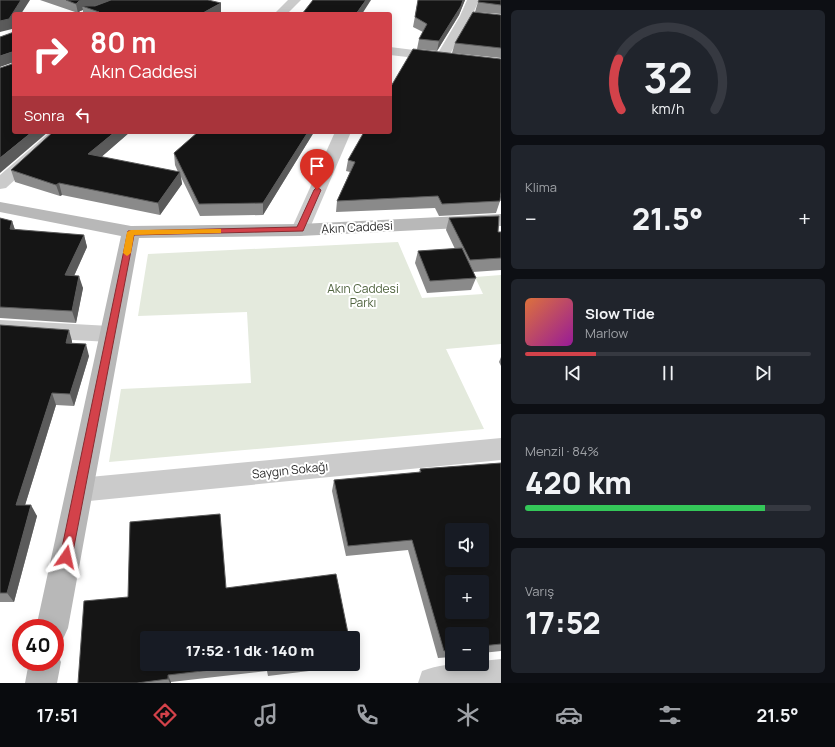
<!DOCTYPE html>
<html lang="tr">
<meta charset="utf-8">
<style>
:root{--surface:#171b24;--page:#20242c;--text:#f1f3f6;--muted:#9ea1a6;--line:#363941;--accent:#d3424a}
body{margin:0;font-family:Manrope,sans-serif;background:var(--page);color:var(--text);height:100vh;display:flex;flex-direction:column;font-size:15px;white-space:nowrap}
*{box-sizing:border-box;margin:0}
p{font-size:13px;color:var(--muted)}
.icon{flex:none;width:22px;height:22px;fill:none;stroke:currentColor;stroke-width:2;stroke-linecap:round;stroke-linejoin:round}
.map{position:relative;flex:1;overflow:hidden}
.drawer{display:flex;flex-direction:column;gap:10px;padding:10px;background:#0d0f14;width:334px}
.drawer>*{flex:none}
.guide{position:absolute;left:12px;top:12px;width:380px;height:122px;border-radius:4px;box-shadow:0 2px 10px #0003;background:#d3424a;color:#fff;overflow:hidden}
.tools{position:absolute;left:445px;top:523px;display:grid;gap:8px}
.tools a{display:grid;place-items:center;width:44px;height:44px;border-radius:4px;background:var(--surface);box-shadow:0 2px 10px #0003;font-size:20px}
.speed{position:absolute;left:12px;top:619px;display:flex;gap:8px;font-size:20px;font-weight:700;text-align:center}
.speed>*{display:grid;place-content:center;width:52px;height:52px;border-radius:50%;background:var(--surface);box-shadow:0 2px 10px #0003;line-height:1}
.speed .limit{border:6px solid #d22;background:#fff;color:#111}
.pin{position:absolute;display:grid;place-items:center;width:34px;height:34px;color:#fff;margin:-41px -17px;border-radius:50% 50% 50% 0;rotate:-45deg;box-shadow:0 0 4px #0007}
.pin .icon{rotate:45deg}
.me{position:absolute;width:44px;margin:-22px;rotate:11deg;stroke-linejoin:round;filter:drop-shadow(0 0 3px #0008)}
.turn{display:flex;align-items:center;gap:14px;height:84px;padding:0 12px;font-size:18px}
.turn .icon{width:52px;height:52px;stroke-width:2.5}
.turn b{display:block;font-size:28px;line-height:34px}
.then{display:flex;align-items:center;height:38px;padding:0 12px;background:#0003;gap:8px;font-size:15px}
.big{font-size:30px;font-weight:800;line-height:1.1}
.drawer .tile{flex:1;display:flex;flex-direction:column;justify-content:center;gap:6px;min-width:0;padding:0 14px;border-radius:6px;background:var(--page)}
.drawer .dial{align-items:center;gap:0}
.dial svg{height:104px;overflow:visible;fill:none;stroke:var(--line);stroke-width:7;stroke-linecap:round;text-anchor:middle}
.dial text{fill:var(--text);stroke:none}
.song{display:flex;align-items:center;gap:12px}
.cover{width:48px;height:48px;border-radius:6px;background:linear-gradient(135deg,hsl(20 70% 55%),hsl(300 70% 35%))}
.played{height:4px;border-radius:2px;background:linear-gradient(90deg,var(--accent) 25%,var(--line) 25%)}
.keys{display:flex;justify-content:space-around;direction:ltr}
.heat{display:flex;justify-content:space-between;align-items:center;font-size:22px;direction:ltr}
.charge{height:6px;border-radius:3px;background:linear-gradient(90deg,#34c759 84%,var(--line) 0)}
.trip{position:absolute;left:140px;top:631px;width:220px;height:40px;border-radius:4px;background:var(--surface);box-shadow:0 2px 10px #0003;font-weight:800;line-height:40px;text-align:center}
.menu{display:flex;height:64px;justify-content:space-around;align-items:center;background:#090b0e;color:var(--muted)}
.menu .icon{width:28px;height:28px}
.menu .active{color:var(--accent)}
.menu b{font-size:18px;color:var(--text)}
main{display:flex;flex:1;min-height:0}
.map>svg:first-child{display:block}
.green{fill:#e4eadd}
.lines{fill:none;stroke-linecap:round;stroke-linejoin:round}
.street{fill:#cbcbcb;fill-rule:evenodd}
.secondary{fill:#b8b8b8;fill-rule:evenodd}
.wall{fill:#8a8a8a}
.shaded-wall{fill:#5b5b5b}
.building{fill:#151515;stroke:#5b5b5b;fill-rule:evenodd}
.route{fill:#d3424a;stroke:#892b30}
.slow{fill:#f59e0b}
.labels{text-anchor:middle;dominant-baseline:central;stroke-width:4;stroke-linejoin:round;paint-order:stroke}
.street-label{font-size:12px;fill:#2e2e2e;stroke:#fff}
.park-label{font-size:12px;fill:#516540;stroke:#fff}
</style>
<main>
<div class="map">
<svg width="501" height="683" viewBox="0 0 501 683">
<rect width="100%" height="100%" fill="#fff"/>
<path class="green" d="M 398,242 L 422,298 L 483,294 L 475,277 L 501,275 L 501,344 L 446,349 L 484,429 L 109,462 L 121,389 L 251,383 L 247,312 L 138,316 L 148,254 Z"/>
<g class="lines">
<g class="street">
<path d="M 288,0 L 301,0 L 287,14 L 274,14 Z"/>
<path d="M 467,0 L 479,0 L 472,16 L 450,54 L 501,60 L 501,68 L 390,55 L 390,47 L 438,53 L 460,16 Z"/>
<path d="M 50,132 L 67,132 L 6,188 L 0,189 L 0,175 Z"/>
<path d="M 335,132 L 351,132 L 309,230 L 307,234 L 300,236 L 293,234 L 291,230 Z"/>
<path d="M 0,320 L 110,326 L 118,328 L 121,334 L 118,340 L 110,342 L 0,336 Z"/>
<path d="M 501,438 L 501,460 L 79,502 L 70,498 L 66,490 L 70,482 L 79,478 Z"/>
<path d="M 501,659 L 501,683 L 418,683 L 422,671 C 442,663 461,664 482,664 L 482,661 Z"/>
</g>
<g class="secondary">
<path d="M 0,202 L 131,226 L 300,224 L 501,214 L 501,226 L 300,236 L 139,238 L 68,628 L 63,639 L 55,642 L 55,628 L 36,628 L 121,236 L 0,212 Z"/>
<path d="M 55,650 L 61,662 L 57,683 L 25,683 L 29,662 L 55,662 Z"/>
</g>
</g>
<g class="wall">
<path d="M 40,0 L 111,0 L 221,13 L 219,14 L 83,14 L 83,10 L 80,11 L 78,13 Z"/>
<path d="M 418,0 L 465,0 L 459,15 L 437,51 L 417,49 L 419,39 L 423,32 L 413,27 Z"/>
<path d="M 501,0 L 501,14 L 475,12 L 478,2 Z"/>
<path d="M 501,15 L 501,58 L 452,53 L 455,43 Z"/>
<path d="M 130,132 L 101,157 L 178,172 L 175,165 L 174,153 L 198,132 L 314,132 L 263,215 L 200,216 L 181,177 L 182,184 L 160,215 L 62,195 L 60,196 L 15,182 L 11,170 Z"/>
<path d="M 348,160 L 500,201 L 496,213 L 439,216 L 435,208 L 336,212 L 337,201 L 350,172 L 346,171 Z"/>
<path d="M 0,218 L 12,221 L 15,230 L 84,235 L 87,247 L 74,276 L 83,288 L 76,323 L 0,318 Z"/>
<path d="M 449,218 L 498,232 L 501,232 L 501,270 L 473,272 L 476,278 L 471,290 L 427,293 L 415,263 L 418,251 L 455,249 L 446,230 Z"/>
<path d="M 0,325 L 72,341 L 72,343 L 89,356 L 74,406 L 56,405 L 25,505 L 37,516 L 14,602 L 0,602 Z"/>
<path d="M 501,357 L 501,366 L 499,362 Z"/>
<path d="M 501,463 L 501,651 L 482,653 L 482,634 L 452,634 L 452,657 L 438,658 L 408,550 L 346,556 L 332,491 L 334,480 L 419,473 L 420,469 Z"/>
<path d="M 147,664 L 351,664 L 350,666 L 268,676 L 267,671 L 171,682 L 171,683 L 78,683 Z"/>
</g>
<g class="shaded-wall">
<path d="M 21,0 L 30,0 L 21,14 L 14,14 L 14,26 L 12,29 L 0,32 L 0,21 Z"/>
<path d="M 81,0 L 111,0 L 88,8 L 82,6 L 83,10 L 80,11 L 78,13 L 76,4 L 79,1 Z"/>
<path d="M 366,0 L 371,0 L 362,14 L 356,14 Z"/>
<path d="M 463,0 L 465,0 L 459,15 L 437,51 L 439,41 Z"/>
<path d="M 221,3 L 221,13 L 219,14 L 201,14 Z"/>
<path d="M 12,52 L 14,62 L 0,67 L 0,56 Z"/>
<path d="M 32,132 L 48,132 L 0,173 L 0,158 Z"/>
<path d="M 115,132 L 130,132 L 91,166 L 88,154 Z"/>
<path d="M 308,132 L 314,132 L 263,215 L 263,203 Z"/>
<path d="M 180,172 L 182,184 L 160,215 L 158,203 Z"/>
<path d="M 59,183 L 62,195 L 60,196 L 56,185 Z"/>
<path d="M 12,221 L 16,233 L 10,229 Z"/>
<path d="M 84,235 L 87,247 L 69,287 L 65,275 Z"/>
<path d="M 79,276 L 83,288 L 76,323 L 72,311 Z"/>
<path d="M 69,330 L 72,341 L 70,355 L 66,343 Z"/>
<path d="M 86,344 L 89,356 L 74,406 L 70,394 Z"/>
<path d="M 52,393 L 56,405 L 22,515 L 16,505 Z"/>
<path d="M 31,505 L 37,516 L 14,602 L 7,593 Z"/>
<path d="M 168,675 L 171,682 L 171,683 L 170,683 L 168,679 Z"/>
</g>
<g class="building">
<path d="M 0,0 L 21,0 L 9,19 L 0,21 Z"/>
<path d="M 66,0 L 81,0 L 79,1 L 76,4 Z"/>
<path d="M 111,0 L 208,0 L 221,3 L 201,14 L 95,14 L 99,12 L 82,6 L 95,6 Z"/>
<path d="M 313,0 L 366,0 L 356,14 L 302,14 Z"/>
<path d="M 418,0 L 463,0 L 461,6 L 439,41 L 419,39 L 427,24 L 415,17 Z"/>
<path d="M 479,0 L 501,0 L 501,5 L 478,2 Z"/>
<path d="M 473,12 L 501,15 L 501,48 L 455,43 Z"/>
<path d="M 14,32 L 14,132 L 32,132 L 0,158 L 0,68 L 12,64 L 12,52 L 0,56 L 0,37 Z"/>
<path d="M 413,49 L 501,59 L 501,192 L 500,201 L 442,204 L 438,196 L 337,201 L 355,162 L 348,160 L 364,132 L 390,132 L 390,88 Z"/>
<path d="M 53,132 L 115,132 L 88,154 L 180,172 L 158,203 L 59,183 L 56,185 L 11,170 Z"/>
<path d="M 198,132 L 308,132 L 263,203 L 199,204 L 174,153 Z"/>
<path d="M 499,216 L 498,232 L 501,232 L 501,258 L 470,260 L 449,218 Z"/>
<path d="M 0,218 L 12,221 L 10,229 L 84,235 L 65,275 L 79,276 L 72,311 L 0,307 Z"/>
<path d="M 462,248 L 476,278 L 430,281 L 418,251 Z"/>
<path d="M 0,325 L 69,330 L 66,343 L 86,344 L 70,394 L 52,393 L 16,505 L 31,505 L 7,593 L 0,593 Z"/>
<path d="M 501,463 L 501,644 L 482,646 L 482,634 L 452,634 L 452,650 L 444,651 L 412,540 L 348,546 L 334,480 L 421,472 L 420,469 ZM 452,530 L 482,530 L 482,560 L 452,560 ZM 452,582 L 482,582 L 482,612 L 452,612 Z"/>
<path d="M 220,514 L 226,588 L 336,574 L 349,638 L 147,638 L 147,664 L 262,664 L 168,675 L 168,679 L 137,683 L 78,683 L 84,601 L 128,597 L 130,522 Z"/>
<path d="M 268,664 L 306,664 L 268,669 Z"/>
</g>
<path class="route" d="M 317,187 L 321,190 L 303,231 L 134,235 L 72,557 L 70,561 L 66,563 L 62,561 L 60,557 L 128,231 L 297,227 L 314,190 Z"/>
<path class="slow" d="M 219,229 L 221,229 L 221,233 L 134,235 L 131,253 L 127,256 L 123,253 L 127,232 L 131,230 Z"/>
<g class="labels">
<g class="street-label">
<text transform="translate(357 227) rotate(-3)">Akın Caddesi</text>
<text transform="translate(290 470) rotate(-6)">Saygın Sokağı</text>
</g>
<g class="park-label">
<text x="363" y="288">Akın Caddesi<tspan x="363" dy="14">Parkı</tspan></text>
</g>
</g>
</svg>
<div class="tools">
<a><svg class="icon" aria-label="sound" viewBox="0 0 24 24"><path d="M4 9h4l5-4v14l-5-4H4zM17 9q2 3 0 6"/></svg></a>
<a>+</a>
<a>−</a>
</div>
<div class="speed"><div class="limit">40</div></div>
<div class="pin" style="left:317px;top:190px;background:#d93025"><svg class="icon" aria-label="arrive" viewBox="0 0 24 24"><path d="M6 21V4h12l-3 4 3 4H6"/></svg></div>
<svg class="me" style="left:66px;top:557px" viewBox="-20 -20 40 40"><path d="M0-17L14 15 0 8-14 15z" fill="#d3424a" stroke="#fff" stroke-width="4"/></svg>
<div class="trip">17:52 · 1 dk · 140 m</div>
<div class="guide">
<div class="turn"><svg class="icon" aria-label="right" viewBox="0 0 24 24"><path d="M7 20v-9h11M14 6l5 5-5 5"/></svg><div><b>80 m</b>Akın Caddesi</div></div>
<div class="then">Sonra<svg class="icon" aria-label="left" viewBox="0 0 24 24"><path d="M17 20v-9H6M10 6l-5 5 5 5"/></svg></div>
</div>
</div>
<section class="drawer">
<div class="tile dial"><svg viewBox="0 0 100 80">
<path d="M14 69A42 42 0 1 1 86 69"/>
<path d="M14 69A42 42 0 0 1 12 30" stroke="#d3424a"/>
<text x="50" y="56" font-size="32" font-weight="700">32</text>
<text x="50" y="72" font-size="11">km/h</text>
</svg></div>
<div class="tile"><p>Klima</p>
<div class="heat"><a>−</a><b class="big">21.5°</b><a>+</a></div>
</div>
<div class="tile">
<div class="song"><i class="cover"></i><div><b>Slow Tide</b><p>Marlow</p></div></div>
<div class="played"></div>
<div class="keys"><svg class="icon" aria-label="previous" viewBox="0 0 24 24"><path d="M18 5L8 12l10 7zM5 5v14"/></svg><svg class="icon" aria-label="pause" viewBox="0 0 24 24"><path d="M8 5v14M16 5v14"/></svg><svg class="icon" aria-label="next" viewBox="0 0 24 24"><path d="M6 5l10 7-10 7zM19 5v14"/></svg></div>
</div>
<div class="tile"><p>Menzil · 84%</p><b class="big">420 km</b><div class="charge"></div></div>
<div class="tile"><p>Varış</p><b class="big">17:52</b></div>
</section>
</main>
<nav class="menu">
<b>17:51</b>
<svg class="icon active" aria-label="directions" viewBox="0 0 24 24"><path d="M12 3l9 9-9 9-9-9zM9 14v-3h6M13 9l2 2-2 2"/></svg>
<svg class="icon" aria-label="music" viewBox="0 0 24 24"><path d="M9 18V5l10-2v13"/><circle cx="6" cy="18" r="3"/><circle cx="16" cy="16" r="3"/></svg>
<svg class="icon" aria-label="phone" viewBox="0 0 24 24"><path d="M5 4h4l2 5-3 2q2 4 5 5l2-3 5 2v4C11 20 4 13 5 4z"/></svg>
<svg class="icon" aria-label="climate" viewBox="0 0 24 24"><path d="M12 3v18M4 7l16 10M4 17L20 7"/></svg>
<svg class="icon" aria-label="car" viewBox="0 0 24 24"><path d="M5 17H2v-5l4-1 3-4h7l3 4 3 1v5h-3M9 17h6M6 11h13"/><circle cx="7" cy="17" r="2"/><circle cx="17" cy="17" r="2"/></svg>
<svg class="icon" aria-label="filters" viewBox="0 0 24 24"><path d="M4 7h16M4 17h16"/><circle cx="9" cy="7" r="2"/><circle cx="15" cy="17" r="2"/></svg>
<b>21.5°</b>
</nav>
